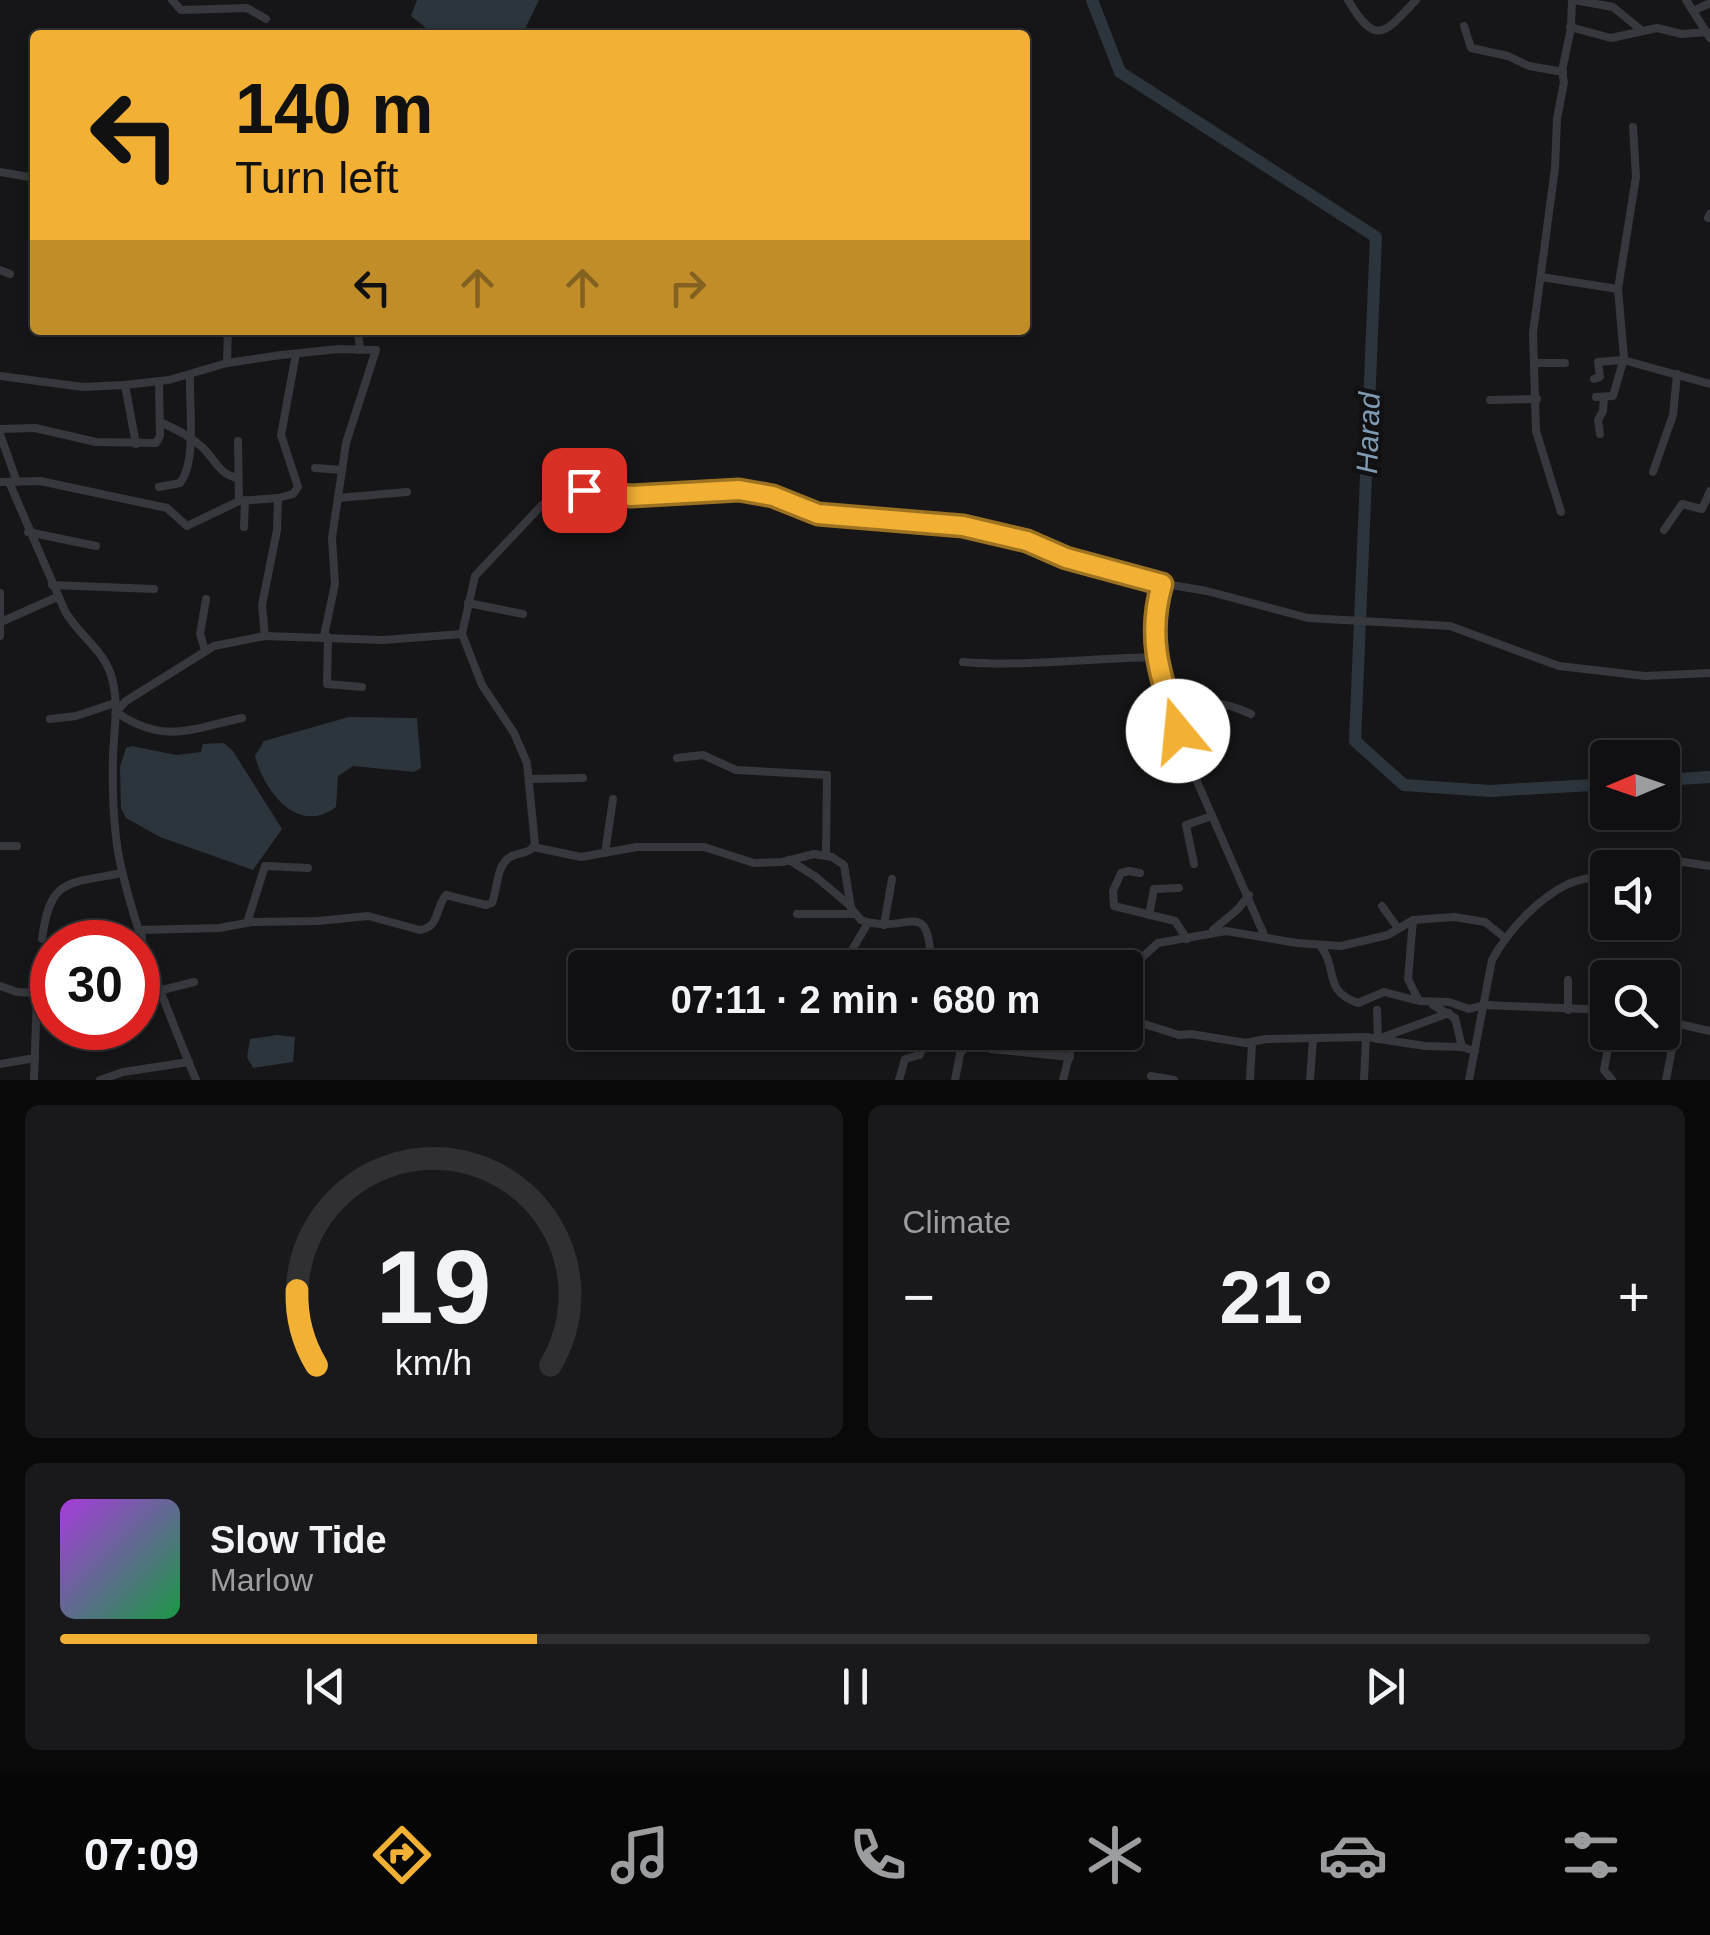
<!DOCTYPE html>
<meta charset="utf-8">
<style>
:root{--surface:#101012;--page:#19191b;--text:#f1f3f6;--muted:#9c9d9f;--line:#303032;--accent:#f2b134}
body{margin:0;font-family:Arial,sans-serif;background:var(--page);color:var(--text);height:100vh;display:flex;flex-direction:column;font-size:38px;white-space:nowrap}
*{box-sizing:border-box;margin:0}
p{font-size:32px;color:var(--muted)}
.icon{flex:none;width:55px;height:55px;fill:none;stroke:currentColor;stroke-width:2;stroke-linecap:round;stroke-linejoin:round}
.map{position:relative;height:1080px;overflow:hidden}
.panel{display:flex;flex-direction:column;gap:25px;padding:25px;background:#09090a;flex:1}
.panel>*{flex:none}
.top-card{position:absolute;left:30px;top:30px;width:1000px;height:305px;border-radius:10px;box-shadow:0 5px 15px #0003,0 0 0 2px var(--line);background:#f2b134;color:#111;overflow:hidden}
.needle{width:65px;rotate:268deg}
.tools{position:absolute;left:1590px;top:740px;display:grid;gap:20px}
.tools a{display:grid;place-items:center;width:90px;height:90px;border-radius:10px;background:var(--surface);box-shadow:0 5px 15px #0003,0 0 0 2px var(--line);font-size:50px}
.speed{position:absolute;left:30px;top:920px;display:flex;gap:20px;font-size:50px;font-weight:700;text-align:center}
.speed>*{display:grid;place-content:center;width:130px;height:130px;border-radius:50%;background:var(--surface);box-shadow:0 5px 15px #0003,0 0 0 2px var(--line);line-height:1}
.speed .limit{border:15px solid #d22;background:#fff;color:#111}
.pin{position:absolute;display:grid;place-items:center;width:85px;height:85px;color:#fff;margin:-42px;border-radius:20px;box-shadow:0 5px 15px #0006}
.me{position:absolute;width:110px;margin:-55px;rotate:343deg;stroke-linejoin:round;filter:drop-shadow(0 0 8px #0008)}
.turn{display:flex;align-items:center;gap:35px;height:210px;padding:0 40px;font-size:45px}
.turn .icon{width:130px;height:130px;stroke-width:2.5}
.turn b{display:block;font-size:70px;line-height:85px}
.lanes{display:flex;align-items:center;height:95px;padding:0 40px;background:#0003;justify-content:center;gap:50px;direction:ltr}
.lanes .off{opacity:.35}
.big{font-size:75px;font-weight:700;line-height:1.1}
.panel .tile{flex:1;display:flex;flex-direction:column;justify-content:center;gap:15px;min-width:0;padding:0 35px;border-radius:15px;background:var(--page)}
.panel .dial{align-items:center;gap:0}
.dial svg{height:260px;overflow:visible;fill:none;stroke:var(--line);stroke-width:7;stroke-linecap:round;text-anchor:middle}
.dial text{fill:var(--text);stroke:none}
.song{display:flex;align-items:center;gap:30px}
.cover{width:120px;height:120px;border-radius:15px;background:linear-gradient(135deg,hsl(280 70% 55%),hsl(140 70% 35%))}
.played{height:10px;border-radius:5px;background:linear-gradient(90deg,var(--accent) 30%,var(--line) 30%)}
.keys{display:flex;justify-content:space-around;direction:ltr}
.heat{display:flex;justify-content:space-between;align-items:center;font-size:55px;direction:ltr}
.panel .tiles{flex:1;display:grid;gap:25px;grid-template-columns:1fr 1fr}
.tile:last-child{grid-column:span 2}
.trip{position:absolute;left:568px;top:950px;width:575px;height:100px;border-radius:10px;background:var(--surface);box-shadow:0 5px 15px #0003,0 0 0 2px var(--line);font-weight:700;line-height:100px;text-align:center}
.menu{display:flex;height:160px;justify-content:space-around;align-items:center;background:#060607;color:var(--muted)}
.menu .icon{width:70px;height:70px}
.menu .active{color:var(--accent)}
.menu b{font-size:45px;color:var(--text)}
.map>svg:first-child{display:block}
.water{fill:#2c353c}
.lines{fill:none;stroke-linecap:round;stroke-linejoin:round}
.river{stroke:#2c353c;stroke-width:12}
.minor{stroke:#37383d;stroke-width:8}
.route-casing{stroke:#9d7322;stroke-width:25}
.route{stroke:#f2b134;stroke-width:18}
.labels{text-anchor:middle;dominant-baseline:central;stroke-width:9;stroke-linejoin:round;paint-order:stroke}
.water-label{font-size:30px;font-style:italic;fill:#7f9bb3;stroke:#111113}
</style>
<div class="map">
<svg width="1710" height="1080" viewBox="0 0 1710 1080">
<rect width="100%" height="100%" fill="#161618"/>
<g class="water">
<path d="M 417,0 L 539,0 L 522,35 L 435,35 L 411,16 Z"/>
<path d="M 349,717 L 417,718 L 421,768 L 414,772 L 353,766 L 338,776 L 336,807 C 298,836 264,791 255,756 L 264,741 Z"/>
<path d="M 224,743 L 233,751 L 282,829 L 253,870 L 160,837 L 126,818 L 121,808 L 120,767 L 126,748 L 132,746 L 176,755 L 201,752 L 203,744 Z"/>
<path d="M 277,1035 L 295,1037 L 293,1062 L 253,1068 L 247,1057 L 250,1039 Z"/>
</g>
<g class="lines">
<g class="river">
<path d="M 1092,0 L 1120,72 L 1376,237 L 1355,741 L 1404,785 L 1490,791 L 1608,784"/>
<path d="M 1662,780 L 1710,777"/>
</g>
<g class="minor">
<path d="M 172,0 L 181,10 L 247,8 L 266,19"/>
<path d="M 1348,0 C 1376,48 1385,33 1416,0"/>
<path d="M 1574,0 L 1613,7 L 1641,30"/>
<path d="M 1686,0 L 1710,38"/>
<path d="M 1693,11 L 1710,3"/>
<path d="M 1464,26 L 1471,48 L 1508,56 L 1529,66 L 1563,72"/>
<path d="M 1570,27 L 1611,38 L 1657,28 L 1682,34 L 1707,32"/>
<path d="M 0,172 L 35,178"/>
<path d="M 1708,218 L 1710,214"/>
<path d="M 0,270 L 10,274"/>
<path d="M 1541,277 L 1618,289"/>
<path d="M 358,330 L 360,350"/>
<path d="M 227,363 L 228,330"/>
<path d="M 1534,363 L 1565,363"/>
<path d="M 0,376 L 83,387 L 125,385 L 169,380 L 227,363 L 281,355 L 339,349 L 376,350 L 346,443 L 332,538 L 335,584 L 324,636"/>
<path d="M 1594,379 L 1600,377 L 1598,362 L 1623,360 L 1710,384"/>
<path d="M 125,385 L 136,444"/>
<path d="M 1596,397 L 1613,396 L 1624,358 L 1618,289 L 1636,177 L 1633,127"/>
<path d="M 1490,400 L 1537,399"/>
<path d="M 160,422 C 176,429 190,436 202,447 C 215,459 219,475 238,478"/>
<path d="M 0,429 L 35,428 L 96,442 L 156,443 L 160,436 L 159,381"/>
<path d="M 0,434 L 17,482"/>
<path d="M 1600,434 L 1598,420 L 1603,411 L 1604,397"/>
<path d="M 238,441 L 239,501"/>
<path d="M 315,468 L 341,470"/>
<path d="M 1653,472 L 1673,415 L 1677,374"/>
<path d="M 0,482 L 40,481 L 167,508 L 187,526 L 239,501 L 278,498 L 277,530 L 262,605 L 265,636"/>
<path d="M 9,482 L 65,611 C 77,633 101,648 110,672 C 120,700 114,728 113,756 C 112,793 113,834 122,871 C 139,943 168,1011 196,1080"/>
<path d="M 159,487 L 180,483 C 197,462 189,403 190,375"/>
<path d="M 278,498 L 293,494 L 298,487 L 281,435 L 296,354"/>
<path d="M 338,498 L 407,492"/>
<path d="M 1561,512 L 1536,431 L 1533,333 L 1555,168 L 1557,119 L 1564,82 L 1562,71 L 1571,28 L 1572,0"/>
<path d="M 244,527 L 245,500"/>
<path d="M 1664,530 L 1682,504 L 1702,509 L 1710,491"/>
<path d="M 28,532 L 96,546"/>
<path d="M 1163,584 L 1154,627 L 1155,654 L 1162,679 L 1192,770 L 1265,937"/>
<path d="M 52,585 L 154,589"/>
<path d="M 0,593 L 0,636"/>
<path d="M 468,603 L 523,614"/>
<path d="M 1,622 L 57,597"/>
<path d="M 328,637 L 327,684 L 362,687"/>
<path d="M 205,650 L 200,634 L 206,599"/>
<path d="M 963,662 C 1027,667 1091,658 1156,657"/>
<path d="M 116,712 L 126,701 L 214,646 L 265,636 L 383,640 L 462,634"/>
<path d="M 116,712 C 164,745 190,729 242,718"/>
<path d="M 1174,717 C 1208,701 1216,698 1251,714"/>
<path d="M 50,719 L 76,716 L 115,703"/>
<path d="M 677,758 L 703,755 L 736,770 L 827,775 L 826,855"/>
<path d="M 530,779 L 583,778"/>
<path d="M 0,846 L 17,846"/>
<path d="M 533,847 L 581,857 L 637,847 L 704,847 L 754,863 L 782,862 L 814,854 L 832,857 L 844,865 L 851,908 L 861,920 C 907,937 930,891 931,968"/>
<path d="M 605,853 L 613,799"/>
<path d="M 789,860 L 816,877 L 848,904"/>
<path d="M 1194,864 L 1186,825 L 1212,816"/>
<path d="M 1633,868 L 1677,861 L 1710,866"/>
<path d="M 1140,873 L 1129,871 L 1121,873 L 1113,891 L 1114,906 L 1175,921 L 1187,939"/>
<path d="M 1382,906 L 1397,927"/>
<path d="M 797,914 L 854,914"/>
<path d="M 1149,915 L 1154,889 L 1179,888"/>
<path d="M 1413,920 L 1408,979 L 1419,1001 L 1449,1002 L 1469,1009 L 1484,1005 L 1608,1010"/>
<path d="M 247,923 L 265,866 L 308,868"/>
<path d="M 884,925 L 892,879"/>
<path d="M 140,930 L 219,928 L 252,922 L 318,921 L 368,916 L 420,930 C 440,927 435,908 446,895 L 486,905 L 492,903 C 498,888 496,863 512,856 C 523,851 527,855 535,845 L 527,763 L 514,733 L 482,685 L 462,634 L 475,576 L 542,505 L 556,496 L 569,492 L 584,490 L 631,496 L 739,490 L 773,496 L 818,515 L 963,526 L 994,532 L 1135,579 L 1207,591 L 1308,618 L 1450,626 L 1559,666 L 1645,676 L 1710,673"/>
<path d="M 1213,930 L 1238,909 L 1249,895"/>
<path d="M 42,939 C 50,877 68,884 122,873"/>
<path d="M 126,942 L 142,937"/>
<path d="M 1320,945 C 1339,970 1322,990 1358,1003 L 1384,992 L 1415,1000"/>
<path d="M 835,968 L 852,950 L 868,923"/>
<path d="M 1125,973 L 1158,943 L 1226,931 L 1297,943 L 1341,946 L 1388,935 L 1413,920 L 1454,917 L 1485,922 L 1505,938"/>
<path d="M 0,986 L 17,992 L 52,994"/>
<path d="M 138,996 L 194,982"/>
<path d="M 1433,1005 L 1455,1018 L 1462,1047"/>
<path d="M 1377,1010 L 1378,1039 L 1449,1013"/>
<path d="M 1568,1010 L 1568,980"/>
<path d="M 1125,1018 L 1179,1035 L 1191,1034 L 1246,1043 L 1266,1039 L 1366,1037 L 1425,1046 L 1462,1047 L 1475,1051"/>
<path d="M 1662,1020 L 1710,1031"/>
<path d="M 1611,1032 L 1604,1070 L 1612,1080"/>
<path d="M 887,1033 L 888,1032"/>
<path d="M 976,1038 L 991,1049 L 1070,1057"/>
<path d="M 0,1064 L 35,1058"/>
<path d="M 1151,1076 L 1174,1080"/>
<path d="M 34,1080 L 37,994"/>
<path d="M 100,1080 L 123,1072 L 189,1062"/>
<path d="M 899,1080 L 905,1059 L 920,1055 L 926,1032"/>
<path d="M 955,1080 L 960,1054 L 979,1032"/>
<path d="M 1063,1080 L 1075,1032"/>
<path d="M 1250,1080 L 1252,1043"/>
<path d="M 1310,1080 L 1313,1039"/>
<path d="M 1364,1080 L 1366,1037"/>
<path d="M 1469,1080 L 1492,960 C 1508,931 1537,899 1568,884 C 1579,879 1595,877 1608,873"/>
<path d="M 1666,1080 L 1677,1023"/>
</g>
</g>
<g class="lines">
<g class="route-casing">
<path id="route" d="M 584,490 L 631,496 L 739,490 L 773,496 L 818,514 L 963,526 L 1027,541 L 1066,558 L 1162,584 C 1146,640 1161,678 1178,731"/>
</g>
<use href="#route" class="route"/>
</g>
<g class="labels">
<g class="water-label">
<text transform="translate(1368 433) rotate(-88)">Harad</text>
</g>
</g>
</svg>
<div class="tools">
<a><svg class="needle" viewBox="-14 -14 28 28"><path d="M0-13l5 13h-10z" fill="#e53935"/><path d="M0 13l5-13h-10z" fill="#9c9d9f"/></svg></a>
<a><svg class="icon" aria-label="sound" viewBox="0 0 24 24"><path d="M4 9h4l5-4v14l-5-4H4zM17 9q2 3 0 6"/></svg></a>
<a><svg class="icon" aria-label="search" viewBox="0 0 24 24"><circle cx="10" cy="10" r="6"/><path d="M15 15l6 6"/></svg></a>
</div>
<div class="speed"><div class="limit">30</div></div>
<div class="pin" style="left:584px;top:490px;background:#d93025"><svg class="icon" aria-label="arrive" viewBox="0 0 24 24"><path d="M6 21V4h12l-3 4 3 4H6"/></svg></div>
<svg class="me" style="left:1178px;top:731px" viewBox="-20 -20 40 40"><circle r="19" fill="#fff"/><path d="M0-13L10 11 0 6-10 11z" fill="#f2b134"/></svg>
<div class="trip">07:11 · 2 min · 680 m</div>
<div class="top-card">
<div class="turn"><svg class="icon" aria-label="left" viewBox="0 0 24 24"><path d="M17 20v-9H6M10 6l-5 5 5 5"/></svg><div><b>140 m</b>Turn left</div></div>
<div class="lanes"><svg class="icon" aria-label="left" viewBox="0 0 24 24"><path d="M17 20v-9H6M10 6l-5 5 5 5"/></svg><svg class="icon off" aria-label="ahead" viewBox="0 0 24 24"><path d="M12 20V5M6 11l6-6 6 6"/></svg><svg class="icon off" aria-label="ahead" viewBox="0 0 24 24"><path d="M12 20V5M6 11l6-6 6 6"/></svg><svg class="icon off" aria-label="right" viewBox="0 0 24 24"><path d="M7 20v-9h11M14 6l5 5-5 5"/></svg></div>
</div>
</div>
<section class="panel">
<div class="tiles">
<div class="tile dial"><svg viewBox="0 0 100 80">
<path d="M14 69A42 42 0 1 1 86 69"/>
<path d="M14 69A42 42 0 0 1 8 46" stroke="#f2b134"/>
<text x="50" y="56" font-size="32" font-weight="700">19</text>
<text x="50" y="72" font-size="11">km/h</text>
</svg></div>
<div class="tile"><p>Climate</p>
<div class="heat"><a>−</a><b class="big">21°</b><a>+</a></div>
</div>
<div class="tile">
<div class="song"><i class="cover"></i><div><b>Slow Tide</b><p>Marlow</p></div></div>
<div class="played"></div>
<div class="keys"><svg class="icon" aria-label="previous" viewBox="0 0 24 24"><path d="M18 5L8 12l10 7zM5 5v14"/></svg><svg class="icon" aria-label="pause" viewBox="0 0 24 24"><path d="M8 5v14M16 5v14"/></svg><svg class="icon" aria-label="next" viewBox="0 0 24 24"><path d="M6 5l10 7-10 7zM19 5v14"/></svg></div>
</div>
</div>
</section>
<nav class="menu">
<b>07:09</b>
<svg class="icon active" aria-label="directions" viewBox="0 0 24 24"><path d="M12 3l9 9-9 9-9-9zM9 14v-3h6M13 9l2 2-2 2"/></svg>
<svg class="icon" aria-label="music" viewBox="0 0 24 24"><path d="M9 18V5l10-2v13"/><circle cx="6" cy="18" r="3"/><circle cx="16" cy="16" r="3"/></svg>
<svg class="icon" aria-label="phone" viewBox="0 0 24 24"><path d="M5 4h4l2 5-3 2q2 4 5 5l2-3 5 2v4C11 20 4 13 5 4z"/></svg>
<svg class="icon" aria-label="climate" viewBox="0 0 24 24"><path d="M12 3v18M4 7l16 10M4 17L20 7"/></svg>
<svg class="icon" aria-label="car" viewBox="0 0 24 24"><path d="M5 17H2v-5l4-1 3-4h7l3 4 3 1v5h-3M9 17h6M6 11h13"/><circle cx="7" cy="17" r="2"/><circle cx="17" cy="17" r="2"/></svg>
<svg class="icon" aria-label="filters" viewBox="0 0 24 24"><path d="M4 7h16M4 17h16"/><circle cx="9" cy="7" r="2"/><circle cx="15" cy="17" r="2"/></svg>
</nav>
